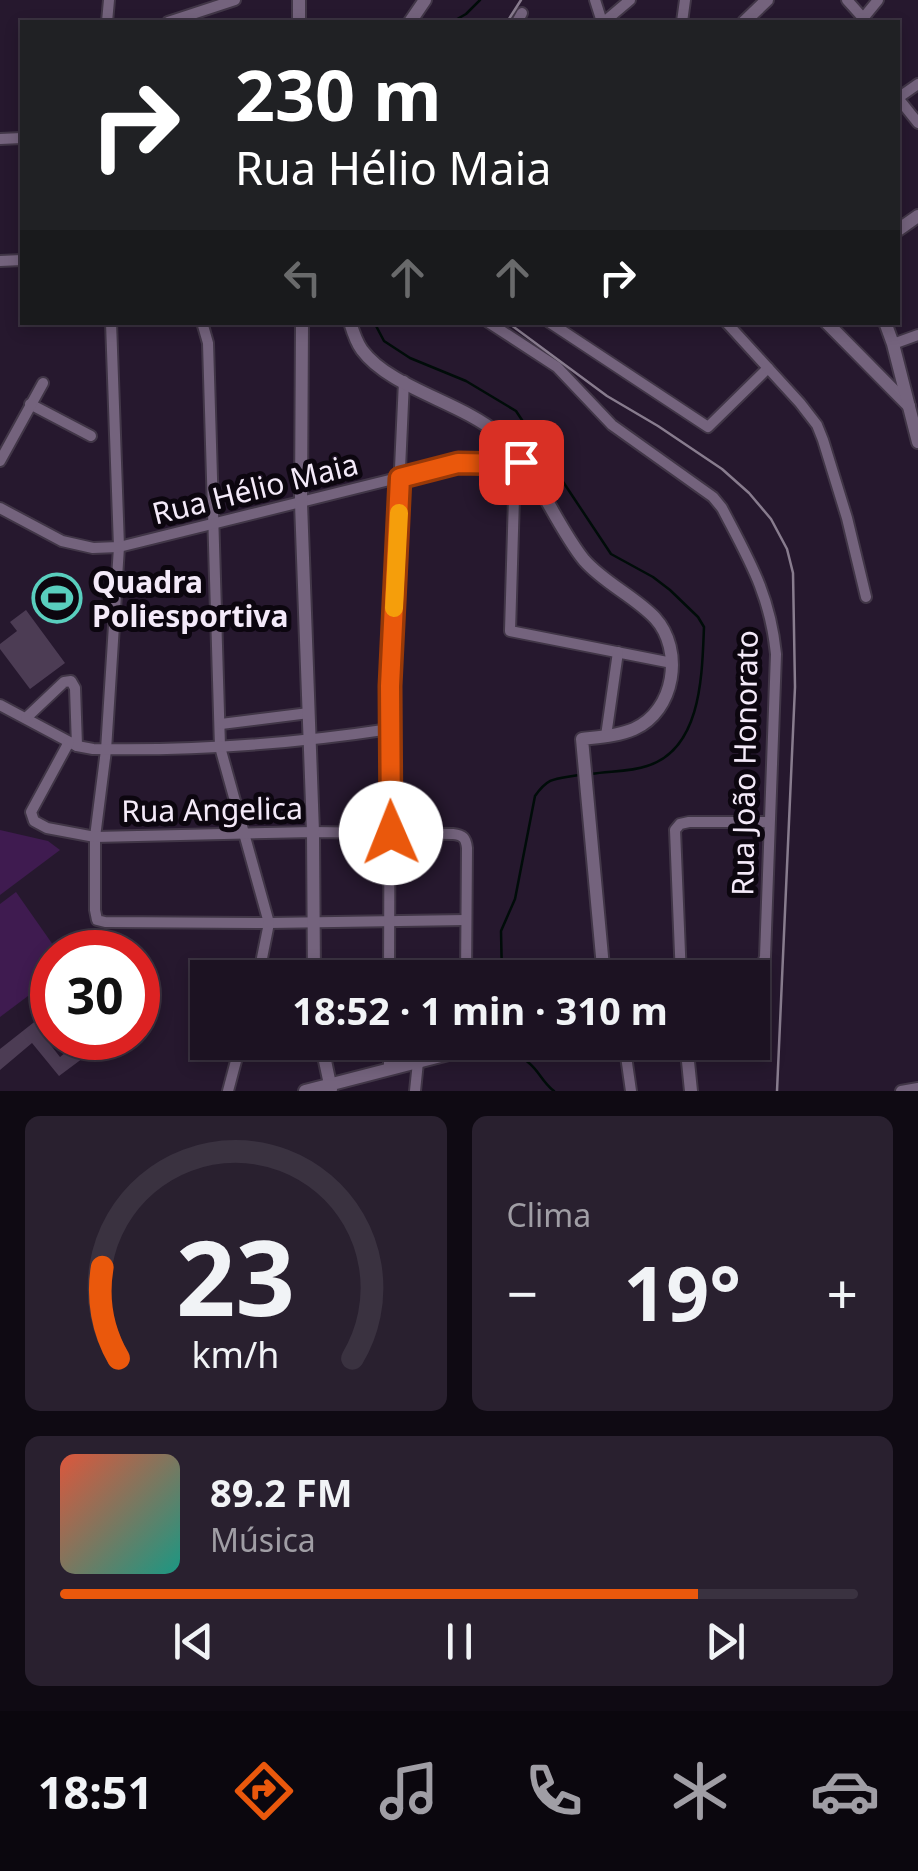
<!DOCTYPE html>
<html lang="pt">
<meta charset="utf-8">
<style>
:root{--surface:#1c1222;--page:#29202f;--text:#f1f3f6;--muted:#a09ea5;--line:#3a3240;--accent:#ea580c}
body{margin:0;font-family:"Noto Sans",sans-serif;background:var(--page);color:var(--text);height:100vh;display:flex;flex-direction:column;font-size:38px;white-space:nowrap}
*{box-sizing:border-box;margin:0}
p{font-size:32px;color:var(--muted)}
.icon{flex:none;width:55px;height:55px;fill:none;stroke:currentColor;stroke-width:2;stroke-linecap:round;stroke-linejoin:round}
.map{position:relative;height:1091px;overflow:hidden}
.side{display:flex;flex-direction:column;gap:25px;padding:25px;background:#0f0a13;flex:1}
.side>*{flex:none}
.hud{position:absolute;left:20px;top:20px;width:880px;height:305px;border-radius:0px;box-shadow:0 5px 15px #0003,0 0 0 2px var(--line);background:#202124;color:#fff;overflow:hidden}
.speed{position:absolute;left:30px;top:930px;display:flex;gap:20px;font-size:50px;font-weight:700;text-align:center}
.speed>*{display:grid;place-content:center;width:130px;height:130px;border-radius:50%;background:var(--surface);box-shadow:0 5px 15px #0003,0 0 0 2px var(--line);line-height:1}
.speed .limit{border:15px solid #d22;background:#fff;color:#111}
.pin{position:absolute;display:grid;place-items:center;width:85px;height:85px;color:#fff;margin:-42px;border-radius:20px;box-shadow:0 5px 15px #0006}
.me{position:absolute;width:110px;margin:-55px;rotate:359deg;stroke-linejoin:round;filter:drop-shadow(0 0 8px #0008)}
.turn{display:flex;align-items:center;gap:35px;height:210px;padding:0 50px;font-size:45px}
.turn .icon{width:130px;height:130px;stroke-width:2.5}
.turn b{display:block;font-size:70px;line-height:85px}
.lanes{display:flex;align-items:center;height:95px;padding:0 50px;background:#0003;justify-content:center;gap:50px;direction:ltr}
.lanes .off{opacity:.35}
.big{font-size:75px;font-weight:700;line-height:1.1}
.side .widget{flex:1;display:flex;flex-direction:column;justify-content:center;gap:15px;min-width:0;padding:0 35px;border-radius:15px;background:var(--page)}
.side .dial{align-items:center;gap:0}
.dial svg{height:260px;overflow:visible;fill:none;stroke:var(--line);stroke-width:7;stroke-linecap:round;text-anchor:middle}
.dial text{fill:var(--text);stroke:none}
.song{display:flex;align-items:center;gap:30px}
.cover{width:120px;height:120px;border-radius:15px;background:linear-gradient(135deg,hsl(10 70% 55%),hsl(170 70% 35%))}
.played{height:10px;border-radius:5px;background:linear-gradient(90deg,var(--accent) 80%,var(--line) 80%)}
.keys{display:flex;justify-content:space-around;direction:ltr}
.heat{display:flex;justify-content:space-between;align-items:center;font-size:55px;direction:ltr}
.side .tiles{flex:1;display:grid;gap:25px;grid-template-columns:1fr 1fr}
.widget:last-child{grid-column:span 2}
.trip{position:absolute;left:190px;top:960px;width:580px;height:100px;border-radius:0px;background:var(--surface);box-shadow:0 5px 15px #0003,0 0 0 2px var(--line);font-weight:700;line-height:100px;text-align:center}
.menu{display:flex;height:160px;justify-content:space-around;align-items:center;background:#0b070e;color:var(--muted)}
.menu .icon{width:70px;height:70px}
.menu .on{color:var(--accent)}
.menu b{font-size:45px;color:var(--text)}
.map>svg:first-child{display:block}
.green{fill:#3f1b50}
.lines{fill:none;stroke-linecap:round;stroke-linejoin:round}
.stream{stroke:#000c09;stroke-width:2.5}
.building{fill:#4c3c54}
.minor-casing{stroke:#413647;stroke-width:14}
.tertiary-casing{stroke:#413647;stroke-width:16}
.minor{stroke:#74637d;stroke-width:10}
.tertiary{stroke:#74637d;stroke-width:12}
.rail{stroke:#887c8e;stroke-width:2.5}
.route-casing{stroke:#983908;stroke-width:25}
.route{stroke:#ea580c;stroke-width:18}
.slow{stroke:#f59e0b;stroke-width:18}
.labels{text-anchor:middle;dominant-baseline:central;stroke-width:10;stroke-linejoin:round;paint-order:stroke}
.street-label{font-size:30px;fill:#f4eaf9;stroke:#0c060f}
.poi-label{font-size:30px;font-weight:bold;fill:#f4eaf9;stroke:#0c060f;text-anchor:start}
</style>
<div class="map">
<svg width="918" height="1091" viewBox="0 0 918 1091">
<rect width="100%" height="100%" fill="#26182e"/>
<g class="green">
<path d="M 56,572 L 82,603 L 57,624 L 31,593 Z"/>
<path d="M 0,830 L 48,841 L 60,850 L 0,895 Z"/>
<path d="M 16,892 L 58,952 L 52,952 L 52,978 L 0,1017 L 0,904 Z"/>
</g>
<g class="lines">
<g class="stream">
<path d="M 452,22 L 466,14 L 480,0"/>
<path d="M 374,322 L 384,341 L 410,358 L 466,381 L 516,411 L 611,554 L 653,577 L 670,590 L 698,617 L 704,627 C 702,674 702,749 647,766 C 630,772 609,771 591,774"/>
<path d="M 502,978 L 501,931 L 515,899 L 535,796 C 549,776 556,779 579,775"/>
<path d="M 512,1042 C 517,1055 520,1055 529,1063 C 539,1071 543,1083 554,1091"/>
</g>
</g>
<g class="building">
<path d="M 26,610 L 65,663 L 30,689 L 0,649 L 0,644 L 17,631 L 10,622 Z"/>
<path d="M 52,1008 L 52,1026 L 42,1034 L 60,1057 L 84,1038 L 110,1038 L 59,1076 L 32,1043 L 0,1070 L 0,1049 Z"/>
</g>
<g class="lines">
<g class="minor-casing">
<g id="minor">
<path d="M 595,0 L 602,22"/>
<path d="M 847,0 L 864,19"/>
<path d="M 107,22 L 109,0"/>
<path d="M 168,22 L 235,0"/>
<path d="M 517,22 L 522,13"/>
<path d="M 604,22 L 630,0"/>
<path d="M 682,22 L 685,0"/>
<path d="M 860,22 L 878,0"/>
<path d="M 918,84 L 898,98 L 918,123"/>
<path d="M 0,139 L 22,138"/>
<path d="M 0,261 L 22,260"/>
<path d="M 111,322 L 119,547 L 106,750 L 95,837 L 95,910 L 97,920 L 105,922 L 269,923 L 466,920"/>
<path d="M 202,322 L 208,343 L 220,747 L 269,923 L 258,978"/>
<path d="M 488,322 L 557,367 L 612,425 L 713,497 L 722,508 C 749,560 770,594 776,654 L 765,957 L 760,971 L 739,978"/>
<path d="M 549,322 L 708,427 L 768,368"/>
<path d="M 726,322 L 800,403 L 817,425 L 823,440 L 847,518 L 866,597"/>
<path d="M 893,344 L 918,335"/>
<path d="M 30,404 L 91,436"/>
<path d="M 0,461 L 43,383"/>
<path d="M 515,464 L 510,631 L 672,663"/>
<path d="M 0,508 L 62,541 L 93,548 L 119,547 L 458,463 L 515,464 L 521,462"/>
<path d="M 0,705 L 77,746 L 93,749 C 192,751 292,744 390,729"/>
<path d="M 26,718 L 64,682 L 71,681 L 75,688 L 77,746"/>
<path d="M 221,724 L 309,713"/>
<path d="M 606,736 L 618,652"/>
<path d="M 69,742 L 31,812 L 34,821 L 47,828 L 95,837 L 313,832 L 453,834 C 463,835 466,838 467,848 L 466,978"/>
<path d="M 389,978 L 390,687 L 404,381"/>
<path d="M 681,978 L 675,830 L 680,824 L 689,822 L 769,822"/>
<path d="M 624,1042 L 631,1091"/>
<path d="M 389,1069 L 389,1042"/>
<path d="M 228,1091 L 241,1042"/>
<path d="M 415,1091 L 418,1062"/>
<path d="M 901,1091 L 918,1088"/>
</g>
</g>
<g class="tertiary-casing">
<g id="tertiary">
<path d="M 299,0 L 299,22"/>
<path d="M 410,22 L 425,0"/>
<path d="M 744,22 L 767,0"/>
<path d="M 898,230 L 918,216"/>
<path d="M 302,322 L 301,503 L 313,832 L 314,978"/>
<path d="M 350,322 C 353,332 356,342 362,350 C 390,388 461,402 498,434 C 534,464 554,523 584,560 C 604,583 634,596 655,618 C 684,650 675,711 634,729 C 618,736 599,737 582,739 L 604,978"/>
<path d="M 826,322 L 909,406"/>
<path d="M 885,322 L 893,344 L 918,442"/>
<path d="M 321,1042 L 331,1089"/>
<path d="M 686,1042 L 691,1091"/>
<path d="M 305,1091 L 495,1042"/>
</g>
</g>
<use href="#minor" class="minor"/>
<use href="#tertiary" class="tertiary"/>
<g class="rail">
<path d="M 507,22 L 521,0"/>
<path d="M 507,322 L 607,396 L 658,426 L 722,469 L 749,493 L 771,519 L 787,549 L 793,573 L 795,687 L 777,1091"/>
</g>
</g>
<g class="lines">
<g class="route-casing">
<path id="route" d="M 391,833 L 390,686 L 400,478 L 458,463 L 515,464 L 521,462"/>
</g>
<use href="#route" class="route"/>
<path class="slow" d="M 394,608 L 399,513"/>
</g>
<defs>
<g id="stadium-ring" transform="scale(2.5)"><circle r="9.5" fill="#0c060f" stroke="#59cebe" stroke-width="1.5"/><path d="M0-5a6.5 5 0 1 0 0 10a6.5 5 0 1 0 0-10ZM-3.5-1.8h7v3.6h-7Z" fill="#59cebe"/></g>
</defs>
<g fill-rule="evenodd">
<use href="#stadium-ring" x="57" y="598"/>
</g>
<g class="labels">
<g class="street-label">
<text transform="translate(255 488) rotate(-14)">Rua Hélio Maia</text>
<text transform="translate(744 763) rotate(-89)">Rua João Honorato</text>
<text transform="translate(212 809) rotate(-1)">Rua Angelica</text>
</g>
<g class="poi-label">
<text x="92" y="581">Quadra<tspan x="92" dy="34">Poliesportiva</tspan></text>
</g>
</g>
</svg>
<div class="speed"><div class="limit">30</div></div>
<div class="pin" style="left:521px;top:462px;background:#d93025"><svg class="icon" aria-label="arrive" viewBox="0 0 24 24"><path d="M6 21V4h12l-3 4 3 4H6"/></svg></div>
<svg class="me" style="left:391px;top:833px" viewBox="-20 -20 40 40"><circle r="19" fill="#fff"/><path d="M0-13L10 11 0 6-10 11z" fill="#ea580c"/></svg>
<div class="trip">18:52 · 1 min · 310 m</div>
<div class="hud">
<div class="turn"><svg class="icon" aria-label="right" viewBox="0 0 24 24"><path d="M7 20v-9h11M14 6l5 5-5 5"/></svg><div><b>230 m</b>Rua Hélio Maia</div></div>
<div class="lanes"><svg class="icon off" aria-label="left" viewBox="0 0 24 24"><path d="M17 20v-9H6M10 6l-5 5 5 5"/></svg><svg class="icon off" aria-label="ahead" viewBox="0 0 24 24"><path d="M12 20V5M6 11l6-6 6 6"/></svg><svg class="icon off" aria-label="ahead" viewBox="0 0 24 24"><path d="M12 20V5M6 11l6-6 6 6"/></svg><svg class="icon" aria-label="right" viewBox="0 0 24 24"><path d="M7 20v-9h11M14 6l5 5-5 5"/></svg></div>
</div>
</div>
<section class="side">
<div class="tiles">
<div class="widget dial"><svg viewBox="0 0 100 80">
<path d="M14 69A42 42 0 1 1 86 69"/>
<path d="M14 69A42 42 0 0 1 9 41" stroke="#ea580c"/>
<text x="50" y="56" font-size="32" font-weight="700">23</text>
<text x="50" y="72" font-size="11">km/h</text>
</svg></div>
<div class="widget"><p>Clima</p>
<div class="heat"><a>−</a><b class="big">19°</b><a>+</a></div>
</div>
<div class="widget">
<div class="song"><i class="cover"></i><div><b>89.2 FM</b><p>Música</p></div></div>
<div class="played"></div>
<div class="keys"><svg class="icon" aria-label="previous" viewBox="0 0 24 24"><path d="M18 5L8 12l10 7zM5 5v14"/></svg><svg class="icon" aria-label="pause" viewBox="0 0 24 24"><path d="M8 5v14M16 5v14"/></svg><svg class="icon" aria-label="next" viewBox="0 0 24 24"><path d="M6 5l10 7-10 7zM19 5v14"/></svg></div>
</div>
</div>
</section>
<nav class="menu">
<b>18:51</b>
<svg class="icon on" aria-label="directions" viewBox="0 0 24 24"><path d="M12 3l9 9-9 9-9-9zM9 14v-3h6M13 9l2 2-2 2"/></svg>
<svg class="icon" aria-label="music" viewBox="0 0 24 24"><path d="M9 18V5l10-2v13"/><circle cx="6" cy="18" r="3"/><circle cx="16" cy="16" r="3"/></svg>
<svg class="icon" aria-label="phone" viewBox="0 0 24 24"><path d="M5 4h4l2 5-3 2q2 4 5 5l2-3 5 2v4C11 20 4 13 5 4z"/></svg>
<svg class="icon" aria-label="climate" viewBox="0 0 24 24"><path d="M12 3v18M4 7l16 10M4 17L20 7"/></svg>
<svg class="icon" aria-label="car" viewBox="0 0 24 24"><path d="M5 17H2v-5l4-1 3-4h7l3 4 3 1v5h-3M9 17h6M6 11h13"/><circle cx="7" cy="17" r="2"/><circle cx="17" cy="17" r="2"/></svg>
</nav>
